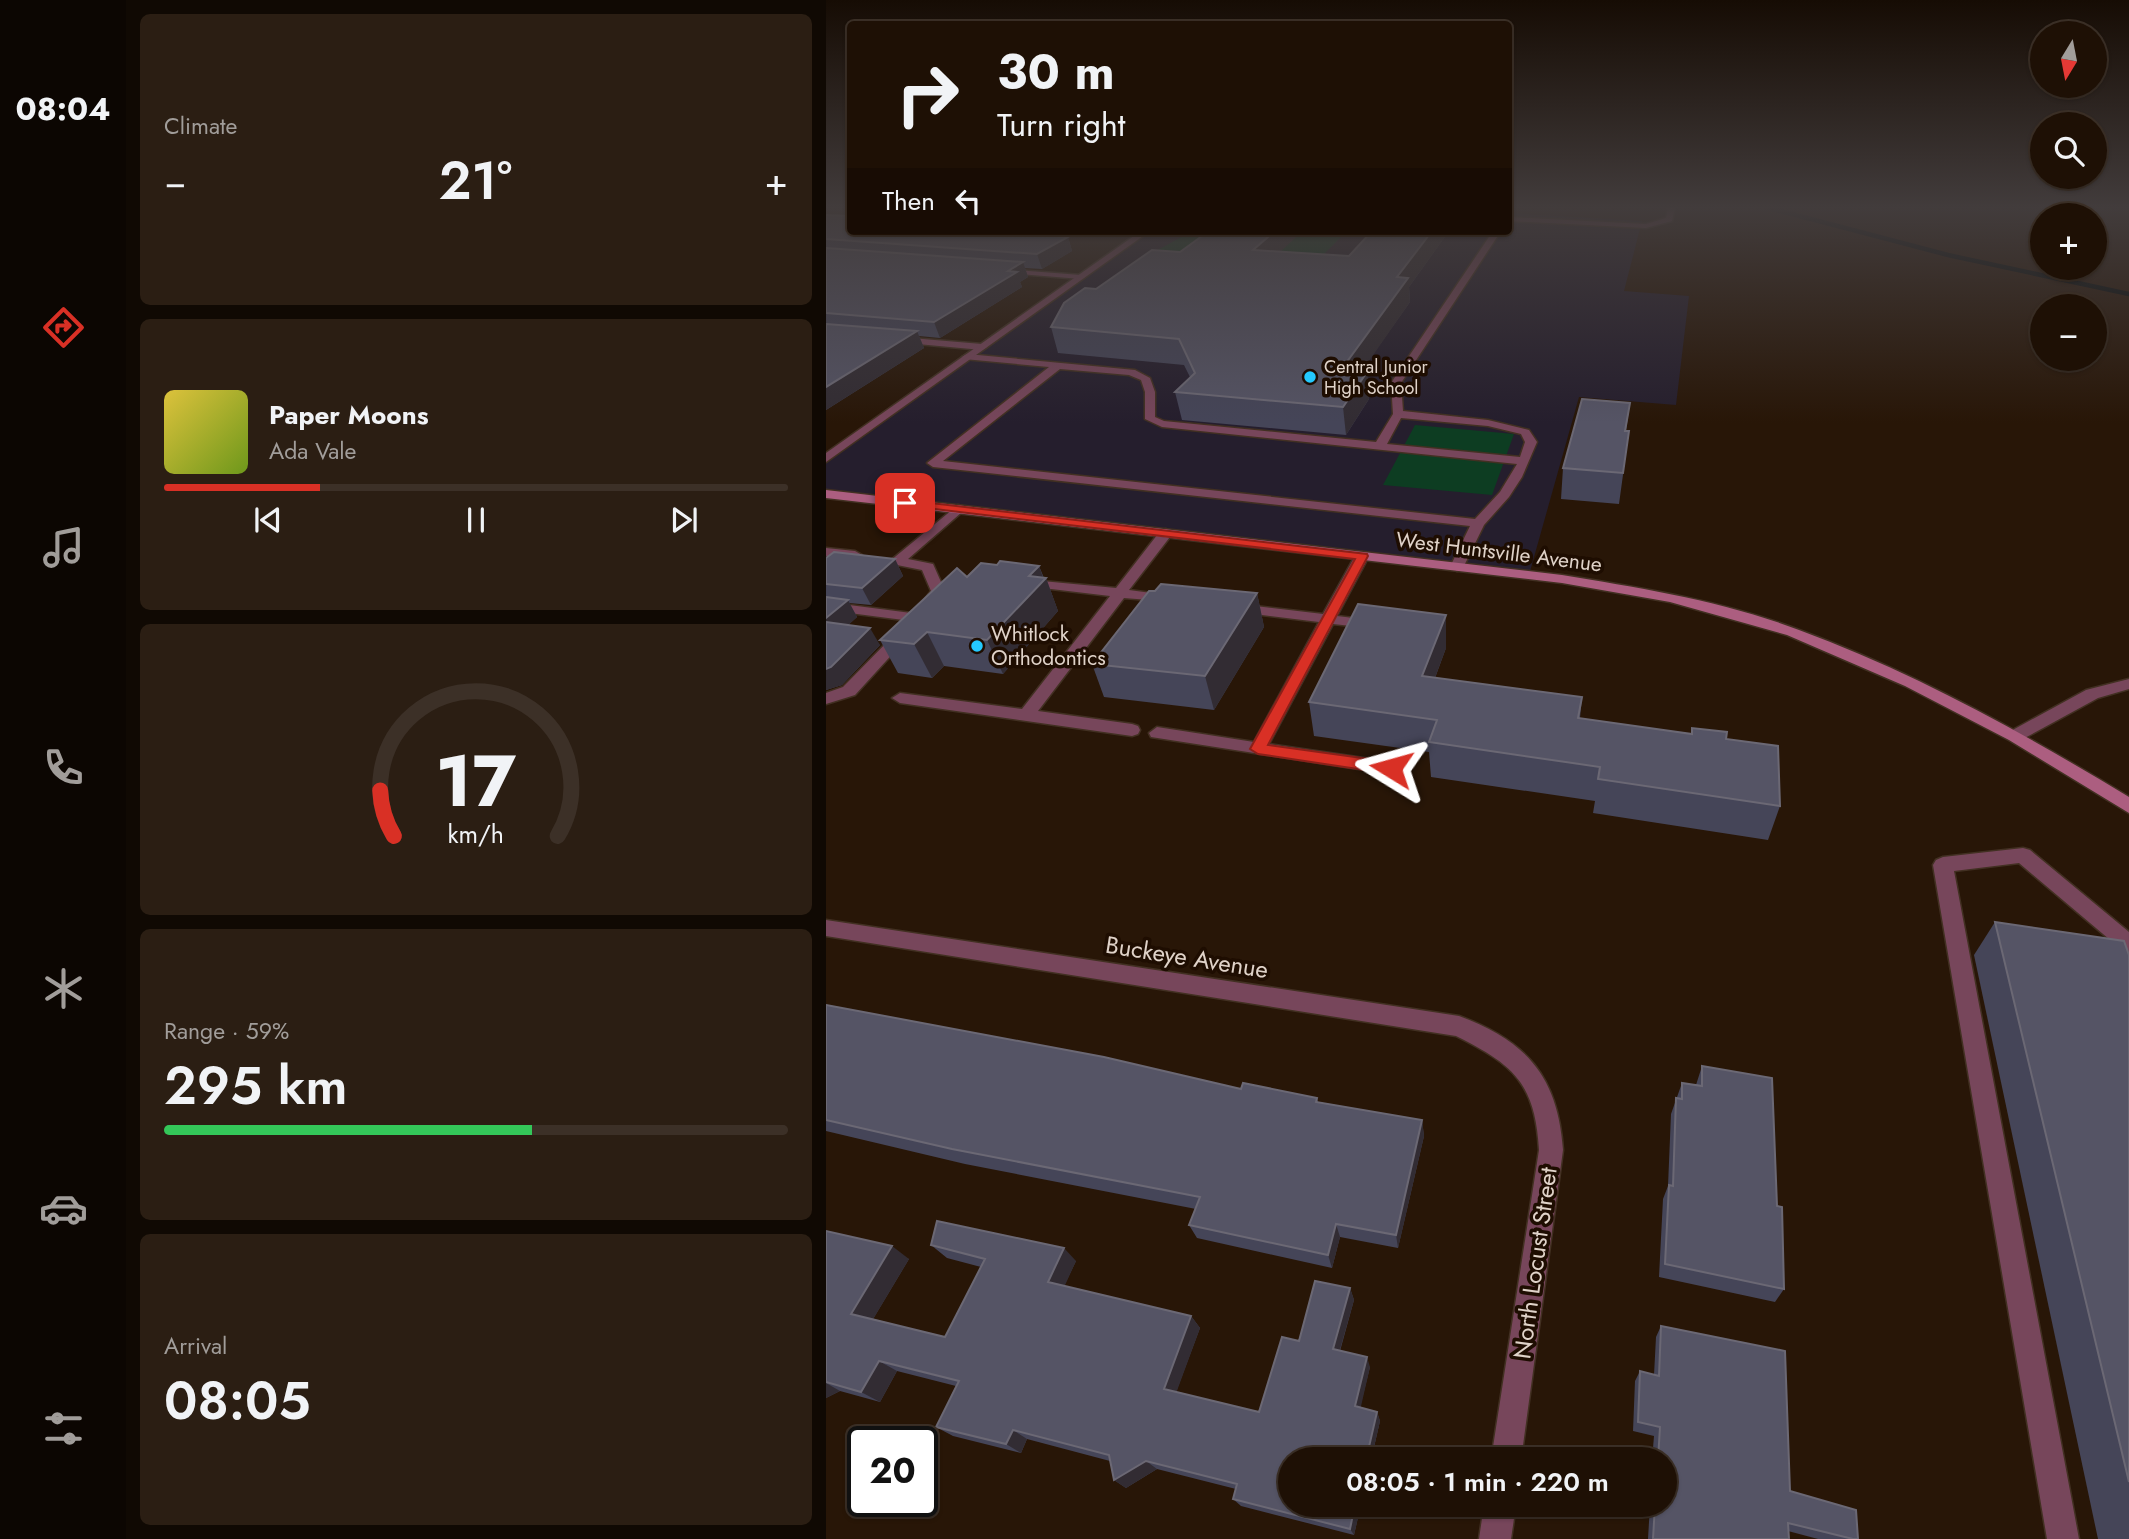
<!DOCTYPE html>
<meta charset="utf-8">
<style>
:root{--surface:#1e1005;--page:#2b1e13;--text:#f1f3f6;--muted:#a19d9a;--line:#3c3027;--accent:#d93025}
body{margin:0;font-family:Jost,sans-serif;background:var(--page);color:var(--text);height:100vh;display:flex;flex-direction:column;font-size:26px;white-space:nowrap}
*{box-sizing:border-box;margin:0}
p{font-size:23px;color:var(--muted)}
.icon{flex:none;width:38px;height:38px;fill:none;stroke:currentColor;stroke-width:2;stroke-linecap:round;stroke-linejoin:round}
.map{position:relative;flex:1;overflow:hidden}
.panel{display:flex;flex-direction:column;gap:14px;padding:14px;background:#100903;width:700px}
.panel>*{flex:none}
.top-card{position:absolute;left:21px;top:21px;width:665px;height:214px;border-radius:7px;box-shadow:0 2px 5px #0004,0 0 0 2px var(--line);background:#1e1005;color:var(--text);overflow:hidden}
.needle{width:46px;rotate:190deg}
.tools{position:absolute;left:1204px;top:21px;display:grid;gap:14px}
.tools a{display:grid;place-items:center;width:77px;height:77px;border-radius:50%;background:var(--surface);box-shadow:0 2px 5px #0004,0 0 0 2px var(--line);font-size:35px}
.speed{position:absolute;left:21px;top:1426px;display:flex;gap:14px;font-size:35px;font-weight:700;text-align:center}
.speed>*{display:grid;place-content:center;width:91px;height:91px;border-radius:50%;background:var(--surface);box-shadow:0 2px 5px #0004,0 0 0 2px var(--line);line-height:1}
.speed .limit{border:4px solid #111;border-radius:10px;background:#fff;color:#111}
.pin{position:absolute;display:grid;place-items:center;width:60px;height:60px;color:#fff;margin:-30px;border-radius:14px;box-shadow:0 4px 10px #0006}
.me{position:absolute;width:77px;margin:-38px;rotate:278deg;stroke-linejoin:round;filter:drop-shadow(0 0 5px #0008)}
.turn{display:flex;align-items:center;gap:24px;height:147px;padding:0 35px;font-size:32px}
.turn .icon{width:91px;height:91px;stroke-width:2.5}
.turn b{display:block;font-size:49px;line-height:60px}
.then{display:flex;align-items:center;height:66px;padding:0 35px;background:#0003;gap:14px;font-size:26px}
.big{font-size:52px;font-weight:600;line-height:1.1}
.panel .widget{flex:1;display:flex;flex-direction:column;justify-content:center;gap:10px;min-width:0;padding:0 24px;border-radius:10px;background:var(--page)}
.panel .dial{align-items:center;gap:0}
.dial svg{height:182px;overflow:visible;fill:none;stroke:var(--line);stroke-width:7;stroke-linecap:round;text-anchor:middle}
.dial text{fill:var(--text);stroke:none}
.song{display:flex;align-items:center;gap:21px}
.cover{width:84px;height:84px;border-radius:10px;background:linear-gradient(135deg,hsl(50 70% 55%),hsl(80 70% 35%))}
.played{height:7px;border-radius:4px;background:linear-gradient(90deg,var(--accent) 25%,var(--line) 25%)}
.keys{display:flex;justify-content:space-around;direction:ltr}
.heat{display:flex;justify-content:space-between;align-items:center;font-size:38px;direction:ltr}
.charge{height:10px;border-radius:5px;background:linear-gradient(90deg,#34c759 59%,var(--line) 0)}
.trip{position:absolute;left:452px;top:1447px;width:399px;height:70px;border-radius:35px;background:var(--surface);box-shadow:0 2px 5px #0004,0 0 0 2px var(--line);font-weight:600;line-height:70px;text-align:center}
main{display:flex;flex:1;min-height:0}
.dock{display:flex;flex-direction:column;width:126px;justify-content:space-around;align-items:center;background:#0c0602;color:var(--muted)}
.dock .icon{width:49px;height:49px}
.dock .current{color:var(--accent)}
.dock b{font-size:32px;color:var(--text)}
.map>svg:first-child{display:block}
.education{fill:#251e2d}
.green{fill:#0d3d22}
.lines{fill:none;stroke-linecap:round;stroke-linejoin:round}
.stream{stroke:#000809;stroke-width:4.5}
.service-casing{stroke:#423022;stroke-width:3}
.minor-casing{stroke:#423022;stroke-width:3}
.tertiary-casing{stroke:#423022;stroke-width:3}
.secondary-casing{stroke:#423022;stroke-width:3}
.service{fill:#77465b;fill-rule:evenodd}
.minor{fill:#77465b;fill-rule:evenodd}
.tertiary{fill:#77465b;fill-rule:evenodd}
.secondary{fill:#ac5e80;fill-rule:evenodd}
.wall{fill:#454558}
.shaded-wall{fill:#322c33}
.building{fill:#555465;stroke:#6b6874;stroke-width:2}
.route{fill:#d93025;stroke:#8d1f18;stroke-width:2}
.poi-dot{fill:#24c9fe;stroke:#1e0d01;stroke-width:2.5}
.labels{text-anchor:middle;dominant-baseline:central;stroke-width:7;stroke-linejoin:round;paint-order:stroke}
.far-poi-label{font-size:18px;fill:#e0d3c9;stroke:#1e0d01;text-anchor:start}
.street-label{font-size:21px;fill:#e0d3c9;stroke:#1e0d01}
.poi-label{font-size:21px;fill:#e0d3c9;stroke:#1e0d01;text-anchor:start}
.near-street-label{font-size:24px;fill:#e0d3c9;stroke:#1e0d01}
</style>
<main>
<nav class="dock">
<b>08:04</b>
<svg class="icon current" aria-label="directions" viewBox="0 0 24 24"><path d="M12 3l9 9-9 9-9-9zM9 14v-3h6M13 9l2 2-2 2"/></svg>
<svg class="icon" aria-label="music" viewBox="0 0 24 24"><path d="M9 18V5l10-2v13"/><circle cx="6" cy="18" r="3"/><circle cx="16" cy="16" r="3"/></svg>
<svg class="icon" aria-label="phone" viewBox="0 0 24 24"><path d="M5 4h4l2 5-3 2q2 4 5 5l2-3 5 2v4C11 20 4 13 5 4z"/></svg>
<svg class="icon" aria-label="climate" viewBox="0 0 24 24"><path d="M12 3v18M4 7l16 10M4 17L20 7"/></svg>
<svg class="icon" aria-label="car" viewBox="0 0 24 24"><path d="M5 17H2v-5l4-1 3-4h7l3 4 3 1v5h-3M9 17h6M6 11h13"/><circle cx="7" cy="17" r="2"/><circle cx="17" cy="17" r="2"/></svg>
<svg class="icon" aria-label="filters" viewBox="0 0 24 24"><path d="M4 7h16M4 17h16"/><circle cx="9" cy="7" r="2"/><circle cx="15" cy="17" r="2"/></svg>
</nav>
<section class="panel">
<div class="widget"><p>Climate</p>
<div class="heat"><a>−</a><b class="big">21°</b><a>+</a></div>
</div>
<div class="widget">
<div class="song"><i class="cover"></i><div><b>Paper Moons</b><p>Ada Vale</p></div></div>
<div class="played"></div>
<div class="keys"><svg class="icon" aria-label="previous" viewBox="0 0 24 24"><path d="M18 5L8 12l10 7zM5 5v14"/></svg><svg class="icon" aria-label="pause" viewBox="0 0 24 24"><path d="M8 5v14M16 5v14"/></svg><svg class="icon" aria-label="next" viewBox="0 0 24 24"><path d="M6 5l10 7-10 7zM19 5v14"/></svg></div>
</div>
<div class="widget dial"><svg viewBox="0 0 100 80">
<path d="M14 69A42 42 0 1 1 86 69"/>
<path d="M14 69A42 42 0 0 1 8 49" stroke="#d93025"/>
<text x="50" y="56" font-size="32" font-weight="700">17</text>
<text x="50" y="72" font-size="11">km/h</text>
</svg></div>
<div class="widget"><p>Range · 59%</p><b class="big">295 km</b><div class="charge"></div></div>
<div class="widget"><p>Arrival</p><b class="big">08:05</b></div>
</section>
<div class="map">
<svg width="1303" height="1539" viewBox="0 0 1303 1539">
<rect width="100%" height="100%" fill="#281607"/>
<path class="education" d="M 683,213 L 816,221 L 798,291 L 863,296 L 850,405 L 753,397 L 703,575 L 0,494 L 0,458 L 320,231 L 682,231 Z"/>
<g class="green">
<path d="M 366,231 L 521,231 L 498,254 L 471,259 L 330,251 Z"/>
<path d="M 589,425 L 688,434 L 666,495 L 557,485 Z"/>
</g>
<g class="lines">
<path class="stream" d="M 943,208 L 1122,255 L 1303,294"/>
<g class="service-casing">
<g id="service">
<path d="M 842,208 L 849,208 L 846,221 L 820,228 L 682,221 L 682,217 L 820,224 L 840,218 Z"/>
<path d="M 667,231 L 675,231 L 575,383 L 577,411 L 662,420 L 703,430 L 711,442 L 696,477 L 683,497 L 658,525 L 636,570 L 631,571 L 624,567 L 644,526 L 107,467 L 101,463 L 223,367 L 138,359 L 136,357 L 141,354 L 309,370 L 324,378 L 329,392 L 329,417 L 338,421 L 550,442 L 567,414 L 565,383 ZM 234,369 L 303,375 L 315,380 L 319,392 L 319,419 L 336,427 L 691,464 L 674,492 L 649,519 L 117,461 ZM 575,418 L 662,426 L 695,434 L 699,442 L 694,457 L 561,444 Z"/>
<path d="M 132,505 L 136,506 L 136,512 L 82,559 L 107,564 L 119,591 L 106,609 L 96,609 L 94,606 L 105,591 L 96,570 L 66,564 L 64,561 Z"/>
<path d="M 340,529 L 347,533 L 303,590 L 348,596 L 348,602 L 298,598 L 212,711 L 306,724 L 312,726 L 314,730 L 312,734 L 306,736 L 74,703 L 66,698 L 74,693 L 196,709 L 284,596 L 200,586 L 193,582 L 195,579 L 290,588 L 335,530 Z"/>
<path d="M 0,548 L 29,551 L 36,555 L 29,559 L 0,556 Z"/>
<path d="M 536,552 L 543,556 L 511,616 L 544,620 L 551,624 L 544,628 L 507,624 L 443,744 L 565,762 L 574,768 L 571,772 L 565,774 L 325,737 L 323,733 L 331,727 L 428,742 L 493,622 L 412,612 L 405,608 L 412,604 L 497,614 L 529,556 Z"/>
<path d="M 0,602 L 93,614 L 100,618 L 93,622 L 0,610 Z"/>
<path d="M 76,630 L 81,632 L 83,635 L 81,638 L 29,695 L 0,704 L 0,693 L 17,687 L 71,632 Z"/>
<path d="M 1197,848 L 1204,850 L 1303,932 L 1303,953 L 1296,950 L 1193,863 L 1128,871 L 1253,1539 L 1221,1539 L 1107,865 L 1110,860 L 1117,857 Z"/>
</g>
</g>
<g class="minor-casing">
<g id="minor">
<path d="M 176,269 L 255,275 L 259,277 L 255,279 L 179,273 Z"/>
<path d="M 73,337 L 156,344 L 161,347 L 156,350 L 70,342 L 68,340 Z"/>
<path d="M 1303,679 L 1303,689 L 1272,698 L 1195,740 L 1189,742 L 1181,736 L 1183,732 L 1260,690 Z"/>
<path d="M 0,920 L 633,1016 C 701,1041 732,1077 737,1150 L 695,1460 L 665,1460 L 713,1150 C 709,1083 688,1065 630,1036 L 0,936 Z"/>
<path d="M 658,1505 L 690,1505 L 685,1539 L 653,1539 Z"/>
</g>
</g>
<g class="tertiary-casing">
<path id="tertiary" d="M 315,231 L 324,231 L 0,462 L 0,453 Z"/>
</g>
<g class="secondary-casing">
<path id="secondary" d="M 0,490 L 736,575 C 815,588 897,601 973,630 C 1090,673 1197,733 1303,797 L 1303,813 L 1183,740 L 1079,686 L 961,635 L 844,602 L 736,583 L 0,498 Z"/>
</g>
<use href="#service" class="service"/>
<use href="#minor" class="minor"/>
<use href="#tertiary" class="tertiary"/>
<use href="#secondary" class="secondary"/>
</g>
<g class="wall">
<path d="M 0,215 L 242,237 L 246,251 L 216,269 L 199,268 L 202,277 L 194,282 L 196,287 L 114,338 L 93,336 L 98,348 L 0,410 Z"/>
<path d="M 546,231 L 623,231 L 583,287 L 584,302 L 535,371 L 541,372 L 543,399 L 520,435 L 356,420 L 349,392 L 364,377 L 358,365 L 232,353 L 225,327 L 270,289 L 354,252 L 454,252 L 523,256 Z"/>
<path d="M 804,403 L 800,431 L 803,431 L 793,504 L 735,499 L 737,468 Z"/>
<path d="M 0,558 L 69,559 L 77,576 L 45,605 L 23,603 L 31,617 L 22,625 L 54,645 L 16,685 L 0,690 Z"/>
<path d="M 171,565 L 213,566 L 218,578 L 220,578 L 232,611 L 177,674 L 118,666 L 106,678 L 72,673 L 54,640 L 141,577 Z"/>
<path d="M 431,593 L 438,627 L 388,710 L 278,697 L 266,664 Z"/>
<path d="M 620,648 L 609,678 L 756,697 L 754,718 L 865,734 L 866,728 L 900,739 L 954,806 L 942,840 L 767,813 L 769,801 L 605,777 L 603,752 L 488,736 L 483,702 Z"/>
<path d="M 1169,922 L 1303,955 L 1303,1539 L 1272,1539 L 1148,955 Z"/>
<path d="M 0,1005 L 415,1089 L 491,1098 L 492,1102 L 596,1120 L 598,1136 L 572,1248 L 514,1237 L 506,1268 L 371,1238 L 363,1225 L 370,1209 L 139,1164 L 0,1131 Z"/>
<path d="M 876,1066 L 951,1206 L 958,1289 L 949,1302 L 833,1277 L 837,1199 L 842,1186 L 845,1114 L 856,1083 L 870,1085 Z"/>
<path d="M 0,1231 L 83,1259 L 47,1319 L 119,1337 L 155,1267 L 121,1258 L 105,1245 L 250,1261 L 238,1286 L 365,1316 L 374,1328 L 350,1392 L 433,1412 L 473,1341 L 524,1288 L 528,1300 L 514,1351 L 544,1367 L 534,1407 L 551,1412 L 554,1421 L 528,1535 L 415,1506 L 407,1499 L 410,1489 L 331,1469 L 300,1488 L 288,1480 L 284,1461 L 201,1439 L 195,1453 L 127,1436 L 110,1427 L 130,1386 L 71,1371 L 54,1402 L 14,1391 L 0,1398 Z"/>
<path d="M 835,1326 L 964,1491 L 1032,1539 L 992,1539 L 962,1531 L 963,1539 L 822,1539 L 824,1505 L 838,1505 L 838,1460 L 826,1460 L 828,1436 L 807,1431 L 809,1381 L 814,1371 L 828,1375 L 830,1337 Z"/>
</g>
<g class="shaded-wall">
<path d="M 449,231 L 477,231 L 431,273 L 427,250 Z"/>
<path d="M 606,231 L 623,231 L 583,287 L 584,302 L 518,397 L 515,370 L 571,277 Z"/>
<path d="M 242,237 L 246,251 L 216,269 L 211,254 Z"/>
<path d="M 197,262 L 202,277 L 194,282 L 196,287 L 114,338 L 108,322 L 182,271 Z"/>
<path d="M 91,331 L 98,348 L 0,410 L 0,387 Z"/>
<path d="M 541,372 L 543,399 L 520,435 L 517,407 Z"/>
<path d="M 69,559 L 77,576 L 45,605 L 36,588 Z"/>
<path d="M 213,566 L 218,580 L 220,578 L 232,611 L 177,674 L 161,640 L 203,576 Z"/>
<path d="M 431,593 L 438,627 L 388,710 L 379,676 Z"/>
<path d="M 22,600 L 31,617 L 7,639 L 0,627 L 0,618 Z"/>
<path d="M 620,615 L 620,648 L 597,710 L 596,676 Z"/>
<path d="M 44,628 L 54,645 L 16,685 L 0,690 L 0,669 Z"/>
<path d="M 101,632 L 118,666 L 106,678 L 88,644 Z"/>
<path d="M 596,1120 L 598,1136 L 572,1248 L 570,1235 Z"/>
<path d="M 510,1224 L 514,1237 L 506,1268 L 502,1255 Z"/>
<path d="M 66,1246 L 83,1259 L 43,1326 L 25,1314 Z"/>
<path d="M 238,1248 L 250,1261 L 235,1294 L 222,1282 Z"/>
<path d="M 524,1288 L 528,1300 L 511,1360 L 507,1349 Z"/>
<path d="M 365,1316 L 374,1328 L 348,1399 L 338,1389 Z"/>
<path d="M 541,1357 L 544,1367 L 533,1415 L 529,1406 Z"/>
<path d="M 53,1361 L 71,1371 L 54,1402 L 35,1392 Z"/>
<path d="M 0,1383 L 14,1391 L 0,1398 Z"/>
<path d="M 551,1412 L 554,1421 L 545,1460 L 540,1460 Z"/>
<path d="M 187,1430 L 201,1439 L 195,1453 L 180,1444 Z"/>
<path d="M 320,1461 L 331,1469 L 300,1488 L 288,1480 Z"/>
<path d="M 529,1505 L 535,1505 L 528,1535 L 524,1529 Z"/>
</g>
<g class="building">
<path d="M 0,215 L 24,216 L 24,231 L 172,231 L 171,231 L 242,237 L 211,254 L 0,239 Z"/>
<path d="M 383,231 L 449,231 L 427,250 L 523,256 L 546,231 L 606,231 L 571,277 L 582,278 L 515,370 L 541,372 L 517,407 L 349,392 L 369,373 L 353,339 L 225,327 L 238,303 L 259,288 L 270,289 L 326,250 L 354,252 Z"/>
<path d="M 0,248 L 197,262 L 182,271 L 191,272 L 108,322 L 0,313 Z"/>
<path d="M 0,324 L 91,331 L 0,387 Z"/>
<path d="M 756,399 L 804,403 L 799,431 L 803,431 L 797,473 L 737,468 Z"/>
<path d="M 8,552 L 69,559 L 36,588 L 0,584 L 0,558 Z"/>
<path d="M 174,561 L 213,566 L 203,576 L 220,578 L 161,640 L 101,632 L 88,644 L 54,640 L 131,568 L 141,577 L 155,563 L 171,565 Z"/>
<path d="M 335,584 L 431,593 L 379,676 L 266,664 L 323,591 L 329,591 Z"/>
<path d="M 0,597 L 22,600 L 0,618 Z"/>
<path d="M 532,604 L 620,615 L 596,676 L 756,697 L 752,718 L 866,734 L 866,728 L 901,732 L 900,739 L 952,746 L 954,806 L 772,779 L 774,767 L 603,742 L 611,720 L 483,702 Z"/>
<path d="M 0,622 L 44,628 L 5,667 L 0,669 Z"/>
<path d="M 1169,922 L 1298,941 L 1303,955 L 1303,1482 Z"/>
<path d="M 0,1005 L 278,1057 L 415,1089 L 417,1083 L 491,1098 L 490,1102 L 596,1120 L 570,1235 L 510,1224 L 502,1255 L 363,1225 L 374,1197 L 126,1149 L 0,1120 Z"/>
<path d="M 876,1066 L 946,1078 L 951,1206 L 956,1207 L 958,1289 L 839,1264 L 843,1185 L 847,1186 L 850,1098 L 856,1099 L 856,1083 L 876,1086 Z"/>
<path d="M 111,1221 L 238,1248 L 222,1282 L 365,1316 L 338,1389 L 433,1412 L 456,1337 L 473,1341 L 489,1281 L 524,1288 L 507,1349 L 541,1357 L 529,1406 L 551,1412 L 540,1460 L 464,1460 L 464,1505 L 529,1505 L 524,1529 L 407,1499 L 411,1484 L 320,1461 L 288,1480 L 283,1455 L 187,1430 L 180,1444 L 110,1427 L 133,1381 L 53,1361 L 35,1392 L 0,1382 L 0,1231 L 66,1246 L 25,1314 L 119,1337 L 159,1259 L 105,1245 Z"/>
<path d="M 835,1326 L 959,1351 L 964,1491 L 1030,1510 L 1032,1539 L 1027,1539 L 962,1523 L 963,1539 L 827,1539 L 829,1505 L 838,1505 L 838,1460 L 832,1460 L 834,1427 L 812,1422 L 814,1371 L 833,1376 Z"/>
</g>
<linearGradient id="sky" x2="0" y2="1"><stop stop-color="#160c04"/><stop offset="0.49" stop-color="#423c3c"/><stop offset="1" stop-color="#423c3c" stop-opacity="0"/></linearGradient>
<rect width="1303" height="423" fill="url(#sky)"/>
<path class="route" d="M 79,500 L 541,554 L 542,556 L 442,745 L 565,762 L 573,768 L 565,774 L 432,754 L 424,749 L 529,559 L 75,505 L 75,501 Z"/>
<g class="poi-dot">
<circle cx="484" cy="377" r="7"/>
<circle cx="151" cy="646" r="7"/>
</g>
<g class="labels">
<g class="far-poi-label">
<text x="498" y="367">Central Junior<tspan x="498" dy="21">High School</tspan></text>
</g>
<g class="street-label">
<text transform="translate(673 552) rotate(7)">West Huntsville Avenue</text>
</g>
<g class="poi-label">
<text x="165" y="634">Whitlock<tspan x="165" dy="24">Orthodontics</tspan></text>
</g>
<g class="near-street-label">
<text transform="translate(361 957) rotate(9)">Buckeye Avenue</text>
<text transform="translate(709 1263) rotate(-82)">North Locust Street</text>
</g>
</g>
</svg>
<div class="tools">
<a><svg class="needle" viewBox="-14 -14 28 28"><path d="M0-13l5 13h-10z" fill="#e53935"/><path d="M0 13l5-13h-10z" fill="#a19d9a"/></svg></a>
<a><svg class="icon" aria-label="search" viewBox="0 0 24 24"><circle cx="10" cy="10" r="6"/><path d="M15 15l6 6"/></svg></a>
<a>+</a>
<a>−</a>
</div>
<div class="speed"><div class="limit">20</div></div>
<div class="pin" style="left:79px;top:503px;background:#d93025"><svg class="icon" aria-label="arrive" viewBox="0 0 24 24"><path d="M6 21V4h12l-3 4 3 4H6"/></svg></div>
<svg class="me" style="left:565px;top:768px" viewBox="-20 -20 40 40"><path d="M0-17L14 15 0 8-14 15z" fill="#d93025" stroke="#fff" stroke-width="4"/></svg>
<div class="trip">08:05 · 1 min · 220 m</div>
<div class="top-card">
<div class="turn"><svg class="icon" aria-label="right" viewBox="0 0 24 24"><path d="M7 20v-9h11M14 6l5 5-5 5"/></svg><div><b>30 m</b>Turn right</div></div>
<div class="then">Then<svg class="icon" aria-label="left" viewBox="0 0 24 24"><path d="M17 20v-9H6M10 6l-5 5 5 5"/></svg></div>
</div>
</div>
</main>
